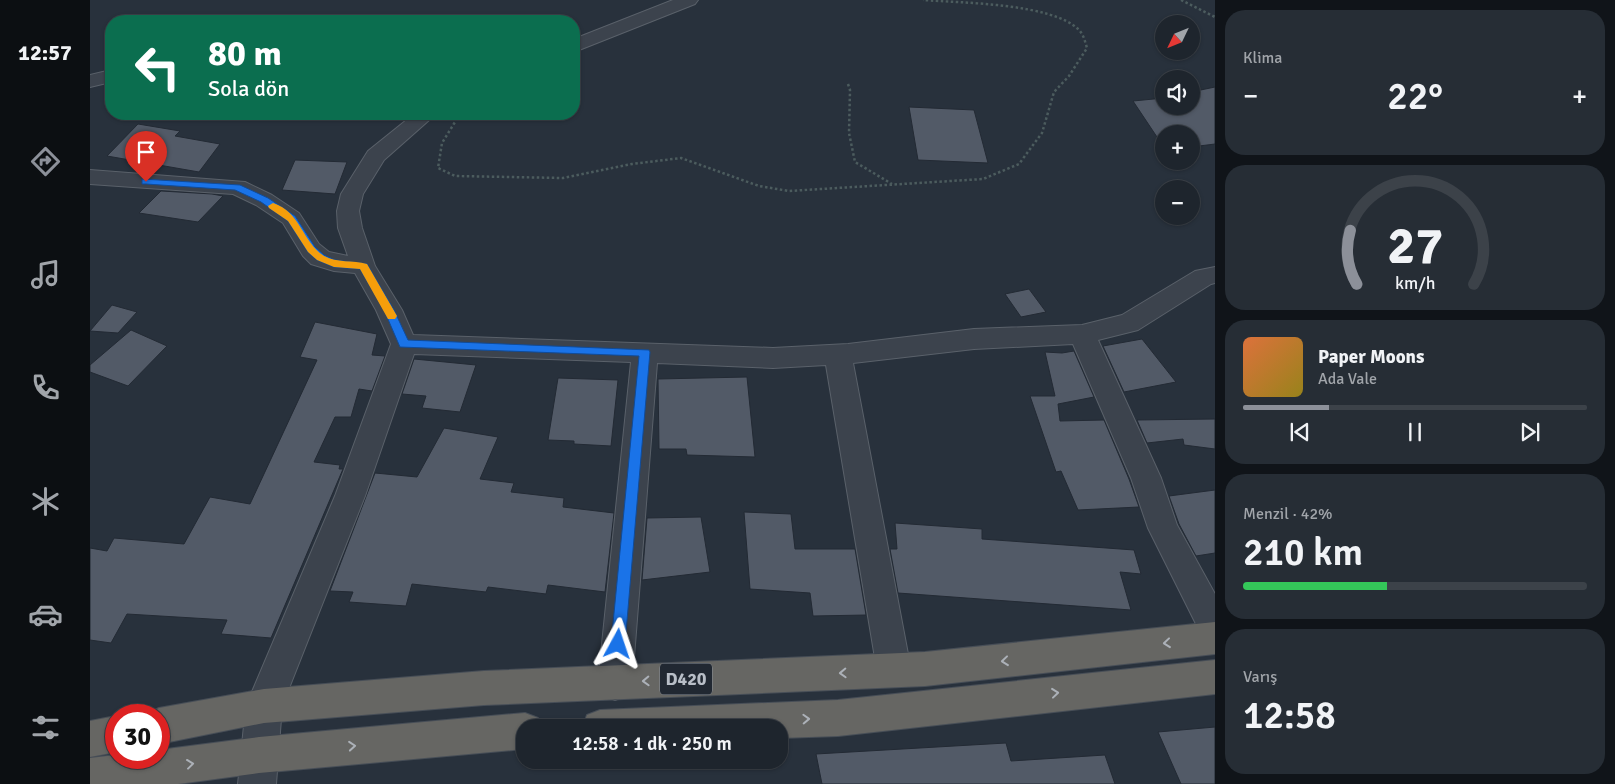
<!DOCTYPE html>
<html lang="tr">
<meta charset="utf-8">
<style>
:root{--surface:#1e252d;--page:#262d35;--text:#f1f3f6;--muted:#a1a5aa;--line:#3c4249;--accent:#8c9099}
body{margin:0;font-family:Signika,sans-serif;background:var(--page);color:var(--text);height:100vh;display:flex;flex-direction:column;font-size:19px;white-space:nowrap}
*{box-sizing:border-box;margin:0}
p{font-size:16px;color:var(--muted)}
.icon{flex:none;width:28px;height:28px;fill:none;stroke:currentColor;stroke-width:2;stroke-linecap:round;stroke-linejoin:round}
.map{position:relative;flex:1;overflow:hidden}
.sheet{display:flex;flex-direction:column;gap:10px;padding:10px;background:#101419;width:400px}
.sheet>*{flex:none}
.hud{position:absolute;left:15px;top:15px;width:475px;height:105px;border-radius:20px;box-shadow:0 1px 4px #0004,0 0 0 1px var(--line);background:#0b6e4f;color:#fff;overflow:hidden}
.needle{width:32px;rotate:227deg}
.buttons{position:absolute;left:1065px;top:15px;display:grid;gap:10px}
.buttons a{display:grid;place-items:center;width:45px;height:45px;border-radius:50%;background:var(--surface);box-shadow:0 1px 4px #0004,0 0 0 1px var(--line);font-size:25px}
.speed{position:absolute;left:15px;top:704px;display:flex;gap:10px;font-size:25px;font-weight:700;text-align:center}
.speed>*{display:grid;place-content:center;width:65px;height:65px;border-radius:50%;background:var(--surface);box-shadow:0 1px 4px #0004,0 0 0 1px var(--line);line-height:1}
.speed .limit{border:8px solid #d22;background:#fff;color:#111}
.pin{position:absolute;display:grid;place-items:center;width:42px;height:42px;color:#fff;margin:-51px -21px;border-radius:50% 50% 50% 0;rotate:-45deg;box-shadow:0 0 5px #0007}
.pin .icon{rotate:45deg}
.me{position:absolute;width:55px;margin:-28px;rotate:5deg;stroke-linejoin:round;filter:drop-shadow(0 0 4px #0008)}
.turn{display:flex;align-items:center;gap:18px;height:105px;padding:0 20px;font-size:22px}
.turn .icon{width:65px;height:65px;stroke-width:2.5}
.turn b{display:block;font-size:35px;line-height:42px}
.big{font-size:38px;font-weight:600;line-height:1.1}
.sheet .widget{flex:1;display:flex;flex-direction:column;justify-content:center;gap:8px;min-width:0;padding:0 18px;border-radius:20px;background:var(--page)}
.sheet .dial{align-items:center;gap:0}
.dial svg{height:130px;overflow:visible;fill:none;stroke:var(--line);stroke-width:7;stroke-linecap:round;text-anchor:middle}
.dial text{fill:var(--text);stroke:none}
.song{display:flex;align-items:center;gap:15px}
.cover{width:60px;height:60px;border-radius:8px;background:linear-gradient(135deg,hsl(20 70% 55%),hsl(50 70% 35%))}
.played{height:5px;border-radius:2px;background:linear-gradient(90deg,var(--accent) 25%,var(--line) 25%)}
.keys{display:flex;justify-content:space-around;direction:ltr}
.heat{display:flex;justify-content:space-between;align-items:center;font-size:28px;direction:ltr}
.charge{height:8px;border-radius:4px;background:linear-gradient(90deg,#34c759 42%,var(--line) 0)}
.trip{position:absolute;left:426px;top:719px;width:272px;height:50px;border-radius:20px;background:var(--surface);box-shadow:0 1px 4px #0004,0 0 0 1px var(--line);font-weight:600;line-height:50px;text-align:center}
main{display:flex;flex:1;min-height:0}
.tabs{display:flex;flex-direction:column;width:90px;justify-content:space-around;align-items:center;background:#0c0f12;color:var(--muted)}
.tabs .icon{width:35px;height:35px}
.tabs .on{color:var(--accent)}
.tabs b{font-size:22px;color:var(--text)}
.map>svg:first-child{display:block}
.building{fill:#525a67;stroke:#232a34}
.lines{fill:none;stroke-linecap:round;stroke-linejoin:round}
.minor-casing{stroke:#5a616a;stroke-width:2}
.trunk-casing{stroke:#474e57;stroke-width:2}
.path{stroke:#4c5c5e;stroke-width:2.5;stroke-dasharray:2.5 2.5;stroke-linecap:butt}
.minor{fill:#3c434d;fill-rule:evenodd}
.trunk{fill:#666663;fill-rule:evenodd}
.oneway{stroke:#acb1b8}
.route{fill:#1a73e8;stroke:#114b97}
.slow{fill:#f59e0b}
.labels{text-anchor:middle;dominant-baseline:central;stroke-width:4;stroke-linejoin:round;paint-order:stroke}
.shield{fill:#212832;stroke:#8b919a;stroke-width:1}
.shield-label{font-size:18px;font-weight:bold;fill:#b8bec7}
</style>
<main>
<nav class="tabs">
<b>12:57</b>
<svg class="icon on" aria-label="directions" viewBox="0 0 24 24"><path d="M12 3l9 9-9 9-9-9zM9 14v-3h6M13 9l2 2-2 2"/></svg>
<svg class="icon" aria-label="music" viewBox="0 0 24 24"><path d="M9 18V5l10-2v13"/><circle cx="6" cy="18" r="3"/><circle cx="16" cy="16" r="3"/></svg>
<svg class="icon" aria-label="phone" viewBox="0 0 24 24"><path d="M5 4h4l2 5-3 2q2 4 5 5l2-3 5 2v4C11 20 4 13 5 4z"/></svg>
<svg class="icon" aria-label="climate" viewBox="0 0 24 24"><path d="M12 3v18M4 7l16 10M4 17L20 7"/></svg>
<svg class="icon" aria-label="car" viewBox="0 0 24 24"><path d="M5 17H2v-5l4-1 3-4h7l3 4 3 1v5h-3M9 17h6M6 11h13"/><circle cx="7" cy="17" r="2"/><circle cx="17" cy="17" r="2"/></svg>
<svg class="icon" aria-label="filters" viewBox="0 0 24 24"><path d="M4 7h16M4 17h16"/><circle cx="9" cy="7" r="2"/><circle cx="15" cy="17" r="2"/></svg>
</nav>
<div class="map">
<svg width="1125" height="784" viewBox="0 0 1125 784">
<rect width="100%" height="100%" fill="#28313c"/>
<g class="building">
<path d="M 1125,87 L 1125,144 L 1101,147 L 1101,134 L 1074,134 L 1074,141 L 1070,137 L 1067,137 L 1043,101 L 1074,98 L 1074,106 L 1101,106 L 1101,92 Z"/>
<path d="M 819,107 L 884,110 L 898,163 L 828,160 Z"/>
<path d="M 48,124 L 90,131 L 85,136 L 130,144 L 109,172 L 17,156 Z"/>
<path d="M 205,160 L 257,162 L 245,194 L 192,190 Z"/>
<path d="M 71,191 L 122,194 L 133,196 L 108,222 L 49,213 Z"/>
<path d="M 939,289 L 956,312 L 931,317 L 915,294 Z"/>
<path d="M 22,305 L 47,312 L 28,333 L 0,331 Z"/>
<path d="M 225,322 L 287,334 L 282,355 L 295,356 L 282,391 L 269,389 L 261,417 L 245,417 L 224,462 L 250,465 L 249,469 L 253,469 L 181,638 L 131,634 L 137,620 L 37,614 L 21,643 L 0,640 L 0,548 L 17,551 L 24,538 L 94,544 L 120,497 L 160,504 L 227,360 L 210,357 Z"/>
<path d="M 41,330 L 77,346 L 38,386 L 0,372 L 0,365 Z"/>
<path d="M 1052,339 L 1086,382 L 1034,392 L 1013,346 Z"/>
<path d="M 984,351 L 1004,397 L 968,404 L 970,421 L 1014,420 L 1039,479 L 1049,507 L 988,510 L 971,471 L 966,472 L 940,396 L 965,396 L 955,352 L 972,353 Z"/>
<path d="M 324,359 L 386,365 L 370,412 L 332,408 L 336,396 L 312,394 Z"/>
<path d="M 657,377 L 665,457 L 597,455 L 596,449 L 569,449 L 568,379 Z"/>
<path d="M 468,378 L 528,380 L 521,446 L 484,444 L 484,441 L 458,440 Z"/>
<path d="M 1125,419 L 1125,449 L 1094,445 L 1093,439 L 1057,443 L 1047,420 Z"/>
<path d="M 354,428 L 408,437 L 390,479 L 424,483 L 421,492 L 474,498 L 473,507 L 524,513 L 515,592 L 458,585 L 456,594 L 398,587 L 396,592 L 322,584 L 316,606 L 259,602 L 263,592 L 240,591 L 285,473 L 327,477 Z"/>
<path d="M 1125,490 L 1125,553 L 1106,556 L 1089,524 L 1079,496 Z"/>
<path d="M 654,512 L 701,514 L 705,549 L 765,549 L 776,615 L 723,616 L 720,593 L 660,589 Z"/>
<path d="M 611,517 L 620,572 L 552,580 L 557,518 Z"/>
<path d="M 805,523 L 892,529 L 892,539 L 1044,550 L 1051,574 L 1030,572 L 1041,610 L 808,593 L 800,549 L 807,549 Z"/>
<path d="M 1125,727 L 1125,784 L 1091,784 L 1068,732 Z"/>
<path d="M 916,743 L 921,761 L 1015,755 L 1025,784 L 732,784 L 726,754 Z"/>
</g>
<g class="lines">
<g class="minor-casing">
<g id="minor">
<path d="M 583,0 L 608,0 L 605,4 L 484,52 L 484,39 Z"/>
<path d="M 21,70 L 21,82 L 0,87 L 0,75 Z"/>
<path d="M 324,114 L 346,114 L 294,160 L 273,194 L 269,211 L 272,228 L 285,266 L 312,310 L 323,335 L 683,348 L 758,344 L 884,329 L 992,325 L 1032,315 L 1105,271 L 1125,267 L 1125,283 L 1121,284 L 1048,330 L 1008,340 L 1071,478 L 1087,525 L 1125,594 L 1125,643 L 1113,638 L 1058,528 L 1041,478 L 983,344 L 884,349 L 763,363 L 821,670 L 816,682 L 804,687 L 792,682 L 787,670 L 736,365 L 683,368 L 567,363 L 542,683 L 537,695 L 525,700 L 513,695 L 508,683 L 541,362 L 324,354 L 275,496 L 192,706 L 186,784 L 148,784 L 156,706 L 245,496 L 301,344 L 286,310 L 265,273 L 244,271 L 221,264 L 213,256 L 193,223 L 166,205 L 143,194 L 0,184 L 0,170 L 155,182 L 182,195 L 209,213 L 229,244 L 239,252 L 258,256 L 248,228 L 247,211 L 251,194 L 278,151 Z"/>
</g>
</g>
<g class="trunk-casing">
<g id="trunk">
<path d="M 1125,622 L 1125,654 L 835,686 L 394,705 L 174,723 L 69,744 L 69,715 L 56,715 L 69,708 L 174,689 L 394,671 L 835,652 Z"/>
<path d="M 1125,660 L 1125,694 L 748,736 L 690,738 L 690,728 L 492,728 L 497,715 L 510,710 L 748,700 Z"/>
<path d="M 435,713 L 448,718 L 452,728 L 435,728 L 435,749 L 169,773 L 88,784 L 0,784 L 0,758 L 26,755 L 26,758 L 69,758 L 69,750 L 169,737 Z"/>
<path d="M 26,716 L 26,752 L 0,757 L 0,721 Z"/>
</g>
</g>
<g class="path">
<path d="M 1091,0 L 1125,17"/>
<path d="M 758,84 L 760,90 L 759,133 L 765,162 L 802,184"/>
<path d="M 370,114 L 352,143 L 348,168 L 365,176 L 473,178 L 542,164 L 591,158 L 669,186 L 699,191 L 893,179 L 929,164 L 952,133 L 964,92 L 979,76 L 997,48 C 995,42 994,35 989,30 C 963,3 871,3 833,0"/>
</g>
<use href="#minor" class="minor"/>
<use href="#trunk" class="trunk"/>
</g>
<defs><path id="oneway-chevron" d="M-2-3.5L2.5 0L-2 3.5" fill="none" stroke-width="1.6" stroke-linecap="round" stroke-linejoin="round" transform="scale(1.25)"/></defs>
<g class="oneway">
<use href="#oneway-chevron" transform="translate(1077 643) rotate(174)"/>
<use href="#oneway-chevron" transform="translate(915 661) rotate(174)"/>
<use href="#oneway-chevron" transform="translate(753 673) rotate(178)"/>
<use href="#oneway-chevron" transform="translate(556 681) rotate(178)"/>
<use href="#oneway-chevron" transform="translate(965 693) rotate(-6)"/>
<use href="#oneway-chevron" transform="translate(716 719) rotate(-2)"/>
<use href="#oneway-chevron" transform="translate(262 746) rotate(-5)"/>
<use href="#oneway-chevron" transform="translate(100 764) rotate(-7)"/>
</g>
<path class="route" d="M 52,179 L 150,185 L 178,198 L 205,216 L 225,247 L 234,255 L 245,260 L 277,264 L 304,310 L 318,340 L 559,350 L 560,352 L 535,644 L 533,648 L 528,650 L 523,648 L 521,644 L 549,356 L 310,347 L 294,310 L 270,269 L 244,267 L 227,260 L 218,252 L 198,221 L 171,202 L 145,190 L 56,184 L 52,184 Z"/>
<path class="slow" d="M 183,203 C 211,212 212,242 234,256 C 247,263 263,260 277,264 L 307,316 L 305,319 L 298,319 L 270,269 L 244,267 L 227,260 L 218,252 L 198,221 L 179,208 L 178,206 Z"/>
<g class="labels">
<rect class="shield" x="570" y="663.5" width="52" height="31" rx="4"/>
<g class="shield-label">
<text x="596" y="679">D420</text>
</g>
</g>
</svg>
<div class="buttons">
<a><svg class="needle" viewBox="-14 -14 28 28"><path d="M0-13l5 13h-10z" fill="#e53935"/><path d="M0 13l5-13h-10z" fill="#a1a5aa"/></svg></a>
<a><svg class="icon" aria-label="sound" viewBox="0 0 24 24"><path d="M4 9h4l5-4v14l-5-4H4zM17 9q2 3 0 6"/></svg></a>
<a>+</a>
<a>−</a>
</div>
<div class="speed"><div class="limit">30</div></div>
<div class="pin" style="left:56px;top:182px;background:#d93025"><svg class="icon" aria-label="arrive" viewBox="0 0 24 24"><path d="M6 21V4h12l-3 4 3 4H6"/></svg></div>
<svg class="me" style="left:528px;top:644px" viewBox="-20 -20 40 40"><path d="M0-17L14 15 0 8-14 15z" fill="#1a73e8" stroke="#fff" stroke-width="4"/></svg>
<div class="trip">12:58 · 1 dk · 250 m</div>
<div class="hud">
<div class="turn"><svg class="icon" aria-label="left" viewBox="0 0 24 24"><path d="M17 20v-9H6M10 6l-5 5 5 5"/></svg><div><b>80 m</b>Sola dön</div></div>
</div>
</div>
<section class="sheet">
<div class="widget"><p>Klima</p>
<div class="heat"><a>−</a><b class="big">22°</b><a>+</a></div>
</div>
<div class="widget dial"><svg viewBox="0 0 100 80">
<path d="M14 69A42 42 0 1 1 86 69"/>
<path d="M14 69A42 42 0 0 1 10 36" stroke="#8c9099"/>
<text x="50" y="56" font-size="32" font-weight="700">27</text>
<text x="50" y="72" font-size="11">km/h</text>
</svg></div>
<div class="widget">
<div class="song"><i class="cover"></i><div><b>Paper Moons</b><p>Ada Vale</p></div></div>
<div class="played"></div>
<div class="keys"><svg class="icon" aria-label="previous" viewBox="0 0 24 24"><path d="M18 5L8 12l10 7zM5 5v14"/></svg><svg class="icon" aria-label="pause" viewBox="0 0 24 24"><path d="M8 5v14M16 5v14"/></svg><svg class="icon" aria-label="next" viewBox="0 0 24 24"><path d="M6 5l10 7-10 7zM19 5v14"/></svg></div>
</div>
<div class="widget"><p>Menzil · 42%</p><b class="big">210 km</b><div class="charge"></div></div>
<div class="widget"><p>Varış</p><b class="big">12:58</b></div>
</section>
</main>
